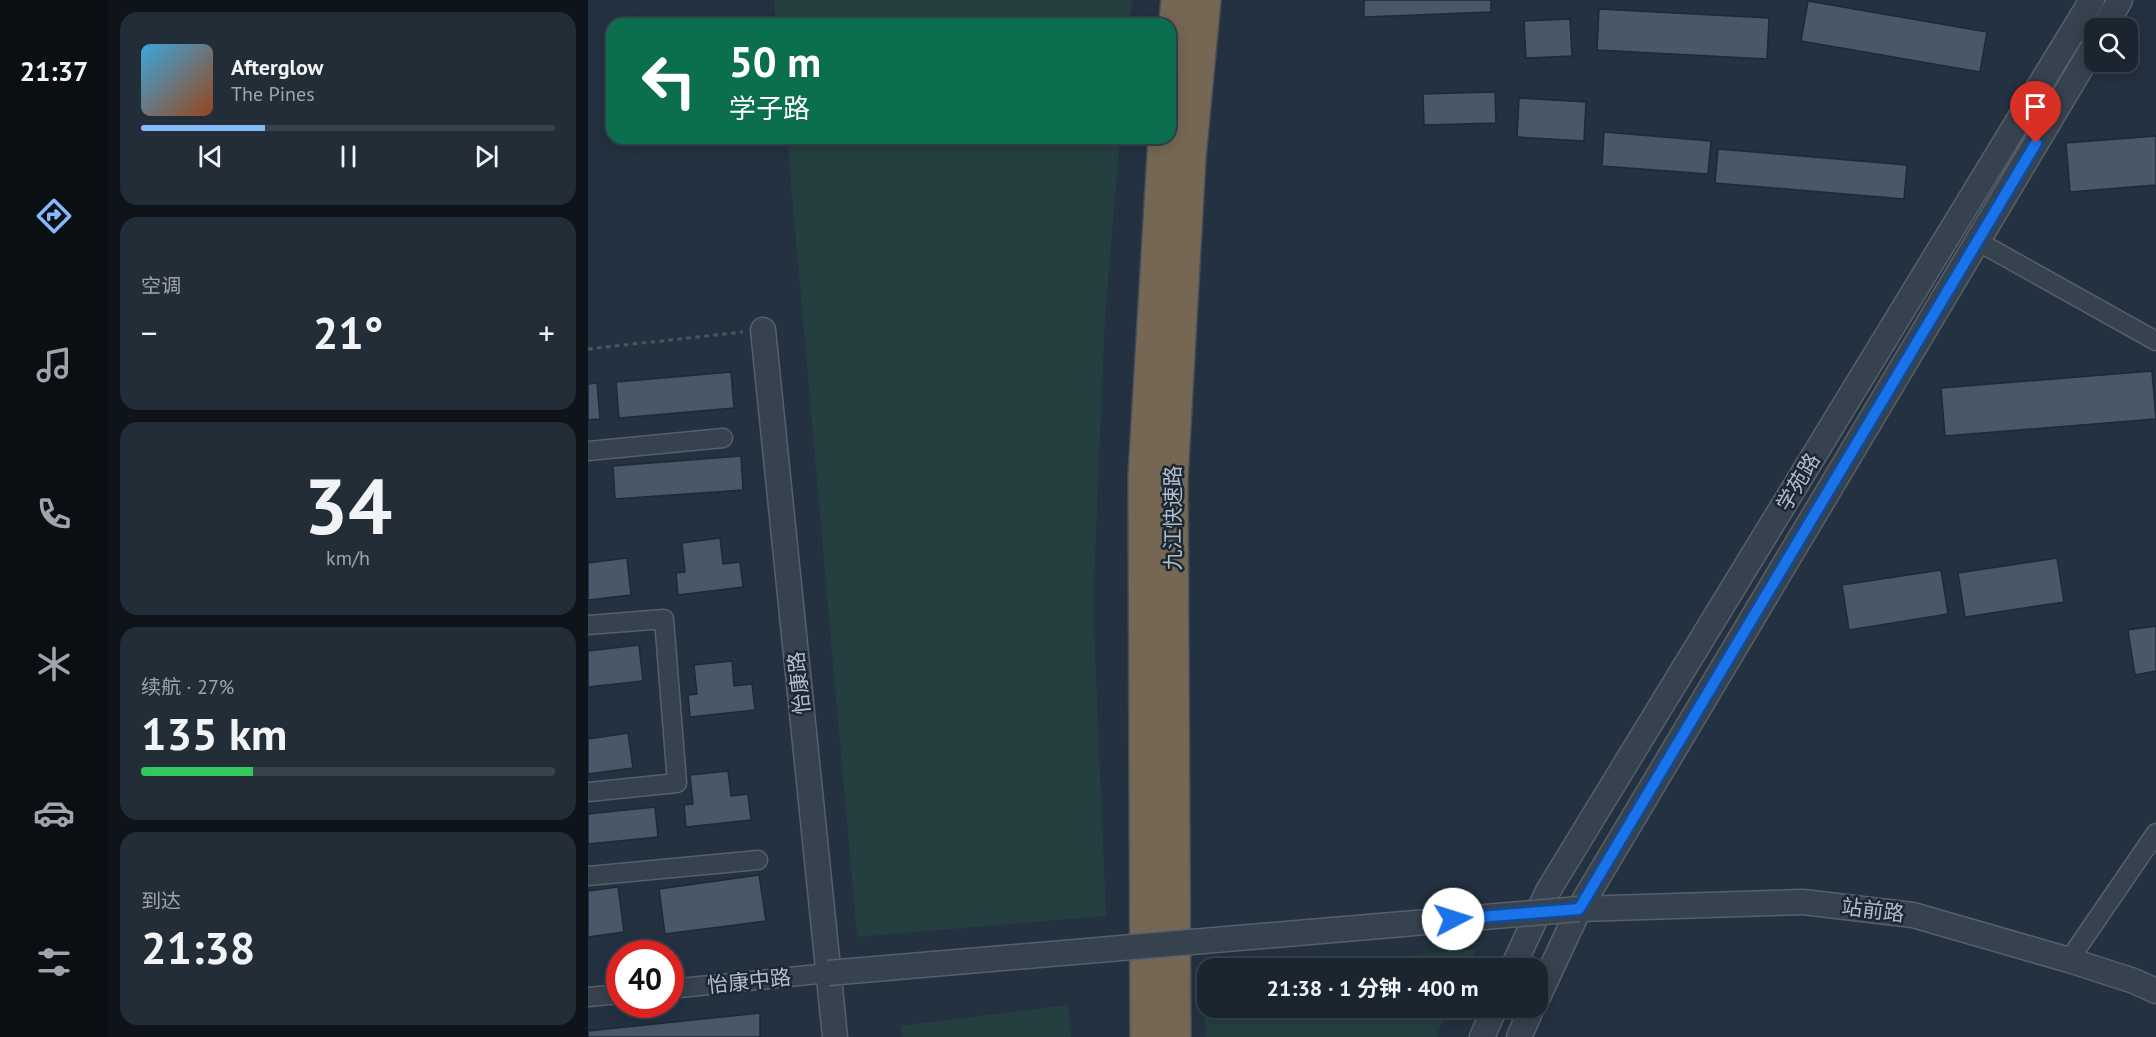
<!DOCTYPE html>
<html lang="zh">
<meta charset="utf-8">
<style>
:root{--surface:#1a2530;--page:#232d38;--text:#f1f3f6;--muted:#9fa5ab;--line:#38424c;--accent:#86b9fc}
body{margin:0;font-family:"PT Sans","Noto Sans SC",sans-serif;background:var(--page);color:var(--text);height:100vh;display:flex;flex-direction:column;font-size:22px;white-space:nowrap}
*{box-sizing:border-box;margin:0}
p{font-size:20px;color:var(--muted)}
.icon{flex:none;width:33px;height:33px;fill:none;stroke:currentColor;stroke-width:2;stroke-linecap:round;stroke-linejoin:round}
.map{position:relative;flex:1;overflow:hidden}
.details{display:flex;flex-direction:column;gap:12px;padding:12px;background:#0e141a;width:480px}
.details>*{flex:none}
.guide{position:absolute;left:18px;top:18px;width:570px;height:126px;border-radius:18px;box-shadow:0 3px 15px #0003,0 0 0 2px var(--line);background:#0b6e4f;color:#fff;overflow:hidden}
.fabs{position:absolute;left:1496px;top:18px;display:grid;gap:12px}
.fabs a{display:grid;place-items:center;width:54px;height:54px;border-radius:12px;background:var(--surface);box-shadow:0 3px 15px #0003,0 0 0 2px var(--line);font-size:30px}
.speed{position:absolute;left:18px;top:940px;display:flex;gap:12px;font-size:30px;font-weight:700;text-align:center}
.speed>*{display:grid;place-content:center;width:78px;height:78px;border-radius:50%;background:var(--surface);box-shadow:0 3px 15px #0003,0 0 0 2px var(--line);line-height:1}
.speed .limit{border:9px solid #d22;background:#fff;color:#111}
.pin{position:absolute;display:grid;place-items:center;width:51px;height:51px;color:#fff;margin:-62px -26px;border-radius:50% 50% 50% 0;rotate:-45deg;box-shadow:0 0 6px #0007}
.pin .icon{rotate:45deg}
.me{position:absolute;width:66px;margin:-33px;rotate:85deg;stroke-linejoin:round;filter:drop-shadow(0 0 4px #0008)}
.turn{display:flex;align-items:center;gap:21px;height:126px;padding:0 24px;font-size:27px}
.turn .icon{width:78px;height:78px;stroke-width:2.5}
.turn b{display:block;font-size:42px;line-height:51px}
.big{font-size:45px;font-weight:700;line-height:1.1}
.details .widget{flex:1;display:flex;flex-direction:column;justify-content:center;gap:9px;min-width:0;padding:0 21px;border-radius:18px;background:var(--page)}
.details .dial{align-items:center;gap:0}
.dial b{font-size:78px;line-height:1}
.song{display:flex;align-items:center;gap:18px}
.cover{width:72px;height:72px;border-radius:9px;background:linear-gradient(135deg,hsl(200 70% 55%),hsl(20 70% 35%))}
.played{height:6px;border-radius:3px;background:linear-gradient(90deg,var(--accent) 30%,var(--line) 30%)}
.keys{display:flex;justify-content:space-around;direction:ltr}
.heat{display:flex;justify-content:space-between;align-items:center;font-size:33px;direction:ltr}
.charge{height:9px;border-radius:4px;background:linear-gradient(90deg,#34c759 27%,var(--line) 0)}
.trip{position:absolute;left:609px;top:958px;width:351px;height:60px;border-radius:18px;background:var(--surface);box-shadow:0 3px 15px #0003,0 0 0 2px var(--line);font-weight:700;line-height:60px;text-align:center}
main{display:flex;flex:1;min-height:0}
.tabs{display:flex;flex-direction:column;width:108px;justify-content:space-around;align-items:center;background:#0a0f13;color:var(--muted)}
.tabs .icon{width:42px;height:42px}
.tabs .on{color:var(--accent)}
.tabs b{font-size:27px;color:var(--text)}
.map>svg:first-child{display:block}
.green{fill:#253f41}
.building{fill:#495869;stroke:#1e2936;stroke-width:1.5}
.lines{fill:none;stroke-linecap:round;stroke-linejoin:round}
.minor-casing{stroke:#55606d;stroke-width:21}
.tertiary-casing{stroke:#55606d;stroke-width:27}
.motorway-casing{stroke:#424d5a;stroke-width:36}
.path{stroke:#435b5d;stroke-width:3;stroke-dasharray:4.5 4.5;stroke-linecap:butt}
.minor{stroke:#37424f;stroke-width:18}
.tertiary{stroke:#37424f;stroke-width:24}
.motorway{stroke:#766754;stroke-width:33}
.tertiary-bridge-casing{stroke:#55606d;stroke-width:27;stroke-linecap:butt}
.tertiary-bridge{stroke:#37424f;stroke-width:24}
.route-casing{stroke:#114b97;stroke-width:15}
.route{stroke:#1a73e8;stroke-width:10}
.labels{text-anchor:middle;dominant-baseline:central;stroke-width:5;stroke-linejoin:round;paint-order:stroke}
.street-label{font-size:21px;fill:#b4bdca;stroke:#1c2734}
</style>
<main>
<nav class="tabs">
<b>21:37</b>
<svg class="icon on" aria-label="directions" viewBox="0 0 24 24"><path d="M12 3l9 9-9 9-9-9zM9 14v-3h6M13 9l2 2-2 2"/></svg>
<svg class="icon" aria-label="music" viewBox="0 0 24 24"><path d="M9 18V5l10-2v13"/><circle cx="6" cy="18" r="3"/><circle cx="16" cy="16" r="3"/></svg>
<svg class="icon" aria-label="phone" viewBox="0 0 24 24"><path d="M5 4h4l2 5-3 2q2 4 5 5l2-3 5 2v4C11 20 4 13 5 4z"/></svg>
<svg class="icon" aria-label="climate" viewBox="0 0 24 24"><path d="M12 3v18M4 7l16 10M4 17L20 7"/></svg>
<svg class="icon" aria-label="car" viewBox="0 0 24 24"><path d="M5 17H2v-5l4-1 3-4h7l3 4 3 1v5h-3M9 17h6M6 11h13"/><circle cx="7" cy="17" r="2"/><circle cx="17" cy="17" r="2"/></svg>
<svg class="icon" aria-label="filters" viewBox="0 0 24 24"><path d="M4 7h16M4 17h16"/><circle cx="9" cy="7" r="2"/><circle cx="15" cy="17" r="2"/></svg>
</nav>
<section class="details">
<div class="widget">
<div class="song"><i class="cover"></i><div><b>Afterglow</b><p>The Pines</p></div></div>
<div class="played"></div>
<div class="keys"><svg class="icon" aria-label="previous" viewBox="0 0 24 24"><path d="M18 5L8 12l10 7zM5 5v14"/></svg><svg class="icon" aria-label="pause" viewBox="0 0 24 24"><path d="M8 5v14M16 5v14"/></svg><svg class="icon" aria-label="next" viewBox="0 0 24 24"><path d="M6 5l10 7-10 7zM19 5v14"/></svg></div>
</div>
<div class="widget"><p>空调</p>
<div class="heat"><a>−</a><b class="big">21°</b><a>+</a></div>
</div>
<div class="widget dial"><b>34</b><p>km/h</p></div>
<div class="widget"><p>续航 · 27%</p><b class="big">135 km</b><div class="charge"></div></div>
<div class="widget"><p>到达</p><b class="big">21:38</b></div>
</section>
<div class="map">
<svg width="1568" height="1037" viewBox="0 0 1568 1037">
<rect width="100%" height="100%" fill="#233140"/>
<g class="green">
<path d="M 186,0 L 544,0 L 542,24 L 188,24 Z"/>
<path d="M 199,138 L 532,138 L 517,317 L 505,605 L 518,916 L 269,937 Z"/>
<path d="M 888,949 L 879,969 L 674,969 Z"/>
<path d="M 616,974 L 619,974 L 620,1008 L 861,1008 L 848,1037 L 617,1037 Z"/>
<path d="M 480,1005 L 483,1037 L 314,1037 L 313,1026 Z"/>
</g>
<g class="building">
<path d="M 776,0 L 903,0 L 903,12 L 776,17 Z"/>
<path d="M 1220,1 L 1399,32 L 1392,72 L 1213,41 Z"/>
<path d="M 1011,9 L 1181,18 L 1179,59 L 1009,50 Z"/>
<path d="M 982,19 L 984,56 L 938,58 L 936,21 Z"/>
<path d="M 907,92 L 908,123 L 836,125 L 835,94 Z"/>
<path d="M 931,98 L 998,102 L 996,141 L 929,137 Z"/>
<path d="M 1016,132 L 1123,141 L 1120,174 L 1014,166 Z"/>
<path d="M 1568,136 L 1568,185 L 1482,192 L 1478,143 Z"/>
<path d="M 1130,149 L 1319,165 L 1316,199 L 1127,183 Z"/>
<path d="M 1564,371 L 1568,419 L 1357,436 L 1353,388 Z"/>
<path d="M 143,372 L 146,408 L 31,418 L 28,382 Z"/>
<path d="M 9,383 L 12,419 L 0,420 L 0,384 Z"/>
<path d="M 153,456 L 155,490 L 27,499 L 25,466 Z"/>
<path d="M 132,538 L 135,564 L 152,562 L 155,587 L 90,595 L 88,573 L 97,572 L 94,543 Z"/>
<path d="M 39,558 L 43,595 L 0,600 L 0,563 Z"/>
<path d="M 1469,558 L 1476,602 L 1377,617 L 1370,573 Z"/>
<path d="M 1353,570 L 1360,614 L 1261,630 L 1254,585 Z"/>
<path d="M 1568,626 L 1568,671 L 1547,675 L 1540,630 Z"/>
<path d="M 51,645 L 55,681 L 0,687 L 0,651 Z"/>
<path d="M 144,661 L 146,686 L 164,684 L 167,710 L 102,717 L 100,695 L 109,694 L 106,665 Z"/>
<path d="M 40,733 L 45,768 L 0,774 L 0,739 Z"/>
<path d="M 140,771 L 143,796 L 160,794 L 163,820 L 98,827 L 96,805 L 105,804 L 102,775 Z"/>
<path d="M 67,807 L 70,837 L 0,844 L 0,814 Z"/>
<path d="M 171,875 L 178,921 L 77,934 L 71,889 Z"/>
<path d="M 30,887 L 36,932 L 0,937 L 0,891 Z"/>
<path d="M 172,1013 L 172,1037 L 0,1037 L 0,1031 Z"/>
</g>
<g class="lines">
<g class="minor-casing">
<g id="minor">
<path d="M 1389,241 L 1568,341"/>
<path d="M 0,451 L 135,438"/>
<path d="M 0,625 L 76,619 L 89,783 L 0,792"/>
<path d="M 0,876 L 170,860"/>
<path d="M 1481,960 L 1568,833"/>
<path d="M 82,989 L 240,973"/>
<path d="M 0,997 L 32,994"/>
</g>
</g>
<g class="tertiary-casing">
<g id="tertiary">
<path d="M 1516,28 L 1532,0"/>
<path d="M 175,330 L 247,1037"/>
<path d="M 991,909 L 1215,902 L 1325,915 L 1481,960 L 1546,981 L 1568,991"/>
<path d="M 924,969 L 960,891 L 1504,0"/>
<path d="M 950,997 L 991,909 L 1506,46"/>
<path d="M 894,1037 L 907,1008"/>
<path d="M 931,1037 L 944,1008"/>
</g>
</g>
<g class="motorway-casing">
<g id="motorway">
<path d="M 582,81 L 590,0"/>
<path d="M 559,1037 L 557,476 L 577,138"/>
<path d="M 586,1037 L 583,479 L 601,157 L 616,0"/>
</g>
</g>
<path class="path" d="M 0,349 L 155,332"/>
<use href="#minor" class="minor"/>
<use href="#tertiary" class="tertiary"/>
<use href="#motorway" class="motorway"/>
<g class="tertiary-bridge-casing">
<path id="tertiary-bridge" d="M 240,973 L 991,909"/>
</g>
<use href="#tertiary-bridge" class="tertiary-bridge"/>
</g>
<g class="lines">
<g class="route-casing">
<path id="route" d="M 865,919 L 991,909 L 1448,143"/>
</g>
<use href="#route" class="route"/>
</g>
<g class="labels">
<g class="street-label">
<text transform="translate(1210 482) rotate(-59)">学苑路</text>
<text transform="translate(584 518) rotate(-90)">九江快速路</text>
<text transform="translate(211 683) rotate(-96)">怡康路</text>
<text transform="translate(1285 910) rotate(7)">站前路</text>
<text transform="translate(161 981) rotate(-6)">怡康中路</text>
</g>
</g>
</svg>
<div class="fabs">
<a><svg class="icon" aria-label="search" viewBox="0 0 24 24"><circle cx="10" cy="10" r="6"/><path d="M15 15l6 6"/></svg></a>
</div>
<div class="speed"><div class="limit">40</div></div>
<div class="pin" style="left:1448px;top:143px;background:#d93025"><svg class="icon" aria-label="arrive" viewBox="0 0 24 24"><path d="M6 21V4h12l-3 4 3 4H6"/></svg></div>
<svg class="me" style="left:865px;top:919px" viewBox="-20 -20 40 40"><circle r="19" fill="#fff"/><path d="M0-13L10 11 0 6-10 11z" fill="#1a73e8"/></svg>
<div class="trip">21:38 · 1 分钟 · 400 m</div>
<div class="guide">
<div class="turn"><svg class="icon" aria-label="left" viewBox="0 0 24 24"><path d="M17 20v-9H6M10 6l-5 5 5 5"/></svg><div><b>50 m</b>学子路</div></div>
</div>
</div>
</main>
